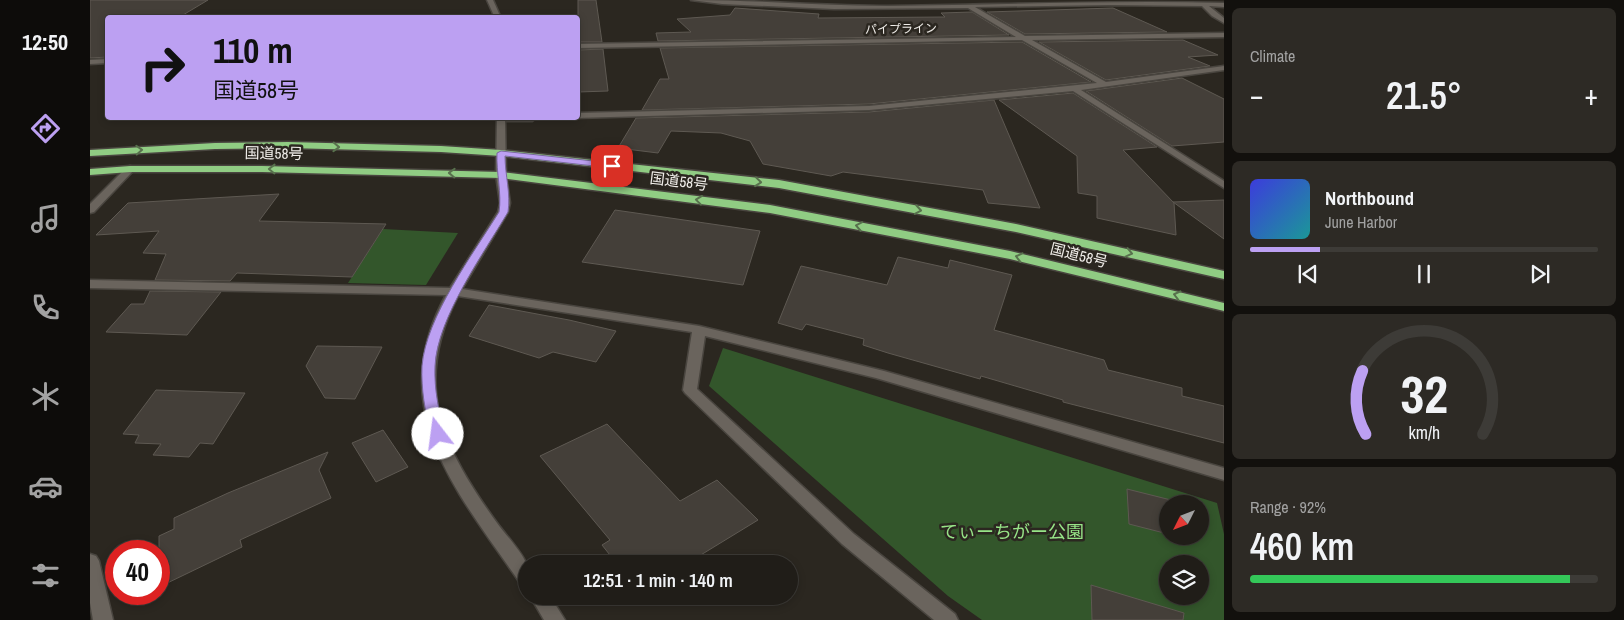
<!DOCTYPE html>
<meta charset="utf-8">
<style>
:root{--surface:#201d18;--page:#2d2a25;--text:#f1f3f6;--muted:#a2a2a2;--line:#3d3b37;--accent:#bca0f2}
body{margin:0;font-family:"Archivo Narrow","Noto Sans JP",sans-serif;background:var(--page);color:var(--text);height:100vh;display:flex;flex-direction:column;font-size:19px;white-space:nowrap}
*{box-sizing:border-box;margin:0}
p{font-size:16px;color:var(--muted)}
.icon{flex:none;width:28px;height:28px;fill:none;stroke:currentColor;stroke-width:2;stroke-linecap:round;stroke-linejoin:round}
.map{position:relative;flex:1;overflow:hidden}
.drawer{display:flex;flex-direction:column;gap:8px;padding:8px;background:#12100d;width:400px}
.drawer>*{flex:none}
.hud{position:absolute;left:15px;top:15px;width:475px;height:105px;border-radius:5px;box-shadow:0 2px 8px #0003,0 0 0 1px var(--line);background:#bca0f2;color:#111;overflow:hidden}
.needle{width:32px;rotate:228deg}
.fabs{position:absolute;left:1069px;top:495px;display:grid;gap:10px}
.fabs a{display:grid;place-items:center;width:50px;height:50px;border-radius:50%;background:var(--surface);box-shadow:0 2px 8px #0003,0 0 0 1px var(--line);font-size:25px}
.speed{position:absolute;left:15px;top:540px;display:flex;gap:10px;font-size:25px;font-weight:700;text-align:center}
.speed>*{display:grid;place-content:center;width:65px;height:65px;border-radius:50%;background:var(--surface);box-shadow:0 2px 8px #0003,0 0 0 1px var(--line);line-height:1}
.speed .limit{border:8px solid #d22;background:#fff;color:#111}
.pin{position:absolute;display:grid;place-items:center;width:42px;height:42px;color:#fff;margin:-21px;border-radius:10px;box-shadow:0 2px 8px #0006}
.me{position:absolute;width:55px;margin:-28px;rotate:345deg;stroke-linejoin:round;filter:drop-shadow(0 0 4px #0008)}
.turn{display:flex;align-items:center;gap:18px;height:105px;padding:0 25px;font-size:22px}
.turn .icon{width:65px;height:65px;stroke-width:2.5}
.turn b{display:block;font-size:35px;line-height:42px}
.big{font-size:38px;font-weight:600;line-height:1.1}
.drawer .widget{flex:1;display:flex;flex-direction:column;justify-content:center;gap:8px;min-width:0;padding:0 18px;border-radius:8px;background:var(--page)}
.drawer .dial{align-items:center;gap:0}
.dial svg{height:130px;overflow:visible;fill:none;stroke:var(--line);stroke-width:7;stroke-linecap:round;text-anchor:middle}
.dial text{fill:var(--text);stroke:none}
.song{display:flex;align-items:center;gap:15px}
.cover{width:60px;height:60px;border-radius:8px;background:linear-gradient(135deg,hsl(240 70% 55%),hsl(180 70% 35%))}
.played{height:5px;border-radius:2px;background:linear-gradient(90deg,var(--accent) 20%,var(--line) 20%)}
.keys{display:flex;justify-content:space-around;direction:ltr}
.heat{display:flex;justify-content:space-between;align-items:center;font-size:28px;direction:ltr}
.charge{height:8px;border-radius:4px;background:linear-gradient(90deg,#34c759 92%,var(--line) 0)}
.trip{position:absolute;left:428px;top:555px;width:280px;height:50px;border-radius:25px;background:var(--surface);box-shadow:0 2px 8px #0003,0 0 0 1px var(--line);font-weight:600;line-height:50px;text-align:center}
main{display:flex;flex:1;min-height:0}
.tab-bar{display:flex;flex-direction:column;width:90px;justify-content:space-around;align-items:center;background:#0d0c0a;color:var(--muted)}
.tab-bar .icon{width:35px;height:35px}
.tab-bar .active{color:var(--accent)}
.tab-bar b{font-size:22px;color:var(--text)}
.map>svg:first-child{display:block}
.green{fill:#33562b;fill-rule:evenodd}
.building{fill:#443f39;stroke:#5e5952}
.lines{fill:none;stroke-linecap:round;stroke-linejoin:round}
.minor-casing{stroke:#49453f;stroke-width:3}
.highway-casing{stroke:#49453f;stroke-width:3}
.minor{fill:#6a645d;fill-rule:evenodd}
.highway{fill:#90cc83;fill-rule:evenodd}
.oneway{stroke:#58714d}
.route{fill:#bca0f2;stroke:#7a689d}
.labels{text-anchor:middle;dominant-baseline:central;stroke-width:5;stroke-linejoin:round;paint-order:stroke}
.far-street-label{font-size:12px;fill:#efece8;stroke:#2b2720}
.street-label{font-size:15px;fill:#efece8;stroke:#2b2720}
.near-park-label{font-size:18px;fill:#97e487;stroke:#2b2720}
</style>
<main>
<nav class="tab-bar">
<b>12:50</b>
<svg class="icon active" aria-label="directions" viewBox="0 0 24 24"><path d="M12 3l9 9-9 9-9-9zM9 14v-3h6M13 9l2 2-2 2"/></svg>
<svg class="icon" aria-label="music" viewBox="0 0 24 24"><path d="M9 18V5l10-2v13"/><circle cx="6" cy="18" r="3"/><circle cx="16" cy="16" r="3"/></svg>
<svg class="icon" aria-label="phone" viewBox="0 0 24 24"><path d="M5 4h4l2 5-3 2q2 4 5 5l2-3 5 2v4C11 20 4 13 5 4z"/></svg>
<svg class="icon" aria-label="climate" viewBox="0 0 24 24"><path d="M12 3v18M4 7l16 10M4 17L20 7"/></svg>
<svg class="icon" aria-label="car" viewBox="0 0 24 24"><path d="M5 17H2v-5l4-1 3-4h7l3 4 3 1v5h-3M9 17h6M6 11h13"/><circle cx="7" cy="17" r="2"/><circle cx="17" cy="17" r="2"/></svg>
<svg class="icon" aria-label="filters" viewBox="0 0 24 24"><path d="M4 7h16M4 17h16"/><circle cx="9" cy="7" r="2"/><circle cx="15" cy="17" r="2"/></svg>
</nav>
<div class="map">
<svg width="1134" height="620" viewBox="0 0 1134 620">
<rect width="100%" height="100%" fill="#2b2720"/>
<g class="green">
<path d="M 293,229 L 368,233 L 336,285 L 258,283 Z"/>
<path d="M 633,348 L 1127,503 L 1134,534 L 1134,620 L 892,620 L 858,596 L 619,386 ZM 1078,504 L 1110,504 L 1110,536 L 1078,536 ZM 1078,564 L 1110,564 L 1110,596 L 1078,596 Z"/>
</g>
<g class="building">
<path d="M 0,0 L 118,0 L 88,18 L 18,18 L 18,57 L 0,58 Z"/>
<path d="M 488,0 L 506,0 L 512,42 L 488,42 Z"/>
<path d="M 645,8 L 729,14 L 728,18 L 855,17 L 851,13 L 882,12 L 919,35 L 568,41 L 566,33 L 601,32 L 587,19 L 640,15 Z"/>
<path d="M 1023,8 L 1077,32 L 935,34 L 897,12 Z"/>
<path d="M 1093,40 L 1128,55 L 1098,57 L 1120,66 L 1016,80 L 949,42 Z"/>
<path d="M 932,42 L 1001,82 L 779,104 L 552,110 L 570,79 L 579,79 L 570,48 Z"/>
<path d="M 513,49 L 518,91 L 488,92 L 488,50 Z"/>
<path d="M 1092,78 L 1134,99 L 1134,142 L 1082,146 L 996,91 Z"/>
<path d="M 983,93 L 1067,147 L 1033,150 L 1084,203 L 1086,235 L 1007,218 L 1007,196 L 988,193 L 987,156 L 909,100 Z"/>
<path d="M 904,100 L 950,208 L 898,203 L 893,190 L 753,172 L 741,176 L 673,164 L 660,141 L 631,133 L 581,131 L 568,153 L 528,148 L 546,118 L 779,112 Z"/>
<path d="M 189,194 L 169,221 L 296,224 L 262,277 L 147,273 L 140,281 L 65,280 L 76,254 L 53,253 L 69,231 L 6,235 L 38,203 Z"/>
<path d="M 1134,200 L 1134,239 L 1083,202 Z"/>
<path d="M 525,210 L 670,231 L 653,285 L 492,262 Z"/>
<path d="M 808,257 L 858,268 L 860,260 L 922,275 L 904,330 L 1014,360 L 1018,370 L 1092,388 L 1092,396 L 1134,406 L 1134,443 L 973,402 L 973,400 L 891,376 L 890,379 L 798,353 L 773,345 L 774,339 L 716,324 L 712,330 L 688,323 L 711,266 L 797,285 Z"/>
<path d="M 60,291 L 131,292 L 97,335 L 16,332 L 41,304 L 54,304 Z"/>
<path d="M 399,305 L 479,320 L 526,331 L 506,362 L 463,352 L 449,358 L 379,336 Z"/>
<path d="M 227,346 L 292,347 L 265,399 L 235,398 L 216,366 Z"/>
<path d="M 66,390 L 155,393 L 123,444 L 110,443 L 99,457 L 63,455 L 71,444 L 45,443 L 49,435 L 33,434 Z"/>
<path d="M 517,424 L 590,501 L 627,480 L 668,520 L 596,564 L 527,564 L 512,545 L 520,540 L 450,456 Z"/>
<path d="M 293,430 L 318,467 L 286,482 L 262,443 Z"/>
<path d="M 238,452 L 229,470 L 241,498 L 150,540 L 152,547 L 69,587 L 69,536 L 84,529 L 84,518 L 138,493 Z"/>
<path d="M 1037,489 L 1093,503 L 1078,504 L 1078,534 L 1039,524 Z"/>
<path d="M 1001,585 L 1094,613 L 1093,620 L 1002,620 Z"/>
</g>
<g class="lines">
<g class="minor-casing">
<g id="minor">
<path d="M 397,0 L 403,0 L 411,18 L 405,18 Z"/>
<path d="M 601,0 C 667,0 732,6 798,6 C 910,5 1023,0 1134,3 L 1134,7 L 1119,6 L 1134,18 L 1134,23 L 1122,16 L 1112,6 L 1019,5 L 885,7 L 935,36 L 1134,33 L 1134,37 L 942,40 L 1016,82 L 1134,66 L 1134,70 L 991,90 L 1134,181 L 1134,188 L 983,91 L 779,110 L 485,118 L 488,118 L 488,113 L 779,106 L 1007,83 L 932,40 L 488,48 L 488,44 L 926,37 L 878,8 L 744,9 L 632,4 Z"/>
<path d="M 18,59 L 18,63 L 0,64 L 0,60 Z"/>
<path d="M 407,118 L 446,118 L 442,121 L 415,121 L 416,175 L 420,203 L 418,212 L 372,289 L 609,326 L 794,371 L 1134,468 L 1134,480 L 786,378 L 615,336 L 607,389 L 764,534 L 865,614 L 868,620 L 844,620 L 752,544 L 595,393 L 593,390 L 602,332 L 368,296 C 321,385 353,448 407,523 C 415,534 431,551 436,563 C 438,569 436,580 436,586 L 430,583 C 367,491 293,410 356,295 L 0,288 L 0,280 L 360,288 L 408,212 L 410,203 L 406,175 Z"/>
<path d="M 40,166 L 43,167 L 43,171 L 4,212 L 0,213 L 0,204 L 37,167 Z"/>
<path d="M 0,554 L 6,556 L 9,561 L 23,620 L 3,620 L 0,603 Z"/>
<path d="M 440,596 L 460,596 L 475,620 L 454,620 Z"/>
</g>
</g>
<g class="highway-casing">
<g id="highway">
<path d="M 198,142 L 351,146 L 411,150 L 689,180 L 926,224 L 1134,271 L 1134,279 L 926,232 L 689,188 L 411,156 L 351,152 L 198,148 L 125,149 L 0,156 L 0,150 L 125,143 Z"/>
<path d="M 40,166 L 172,166 L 411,172 L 680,205 L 920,251 L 1134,303 L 1134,311 L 920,259 L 680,213 L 411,178 L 172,172 L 40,172 L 0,175 L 0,169 Z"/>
</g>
</g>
<use href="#minor" class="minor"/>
<use href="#highway" class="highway"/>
</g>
<defs><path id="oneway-chevron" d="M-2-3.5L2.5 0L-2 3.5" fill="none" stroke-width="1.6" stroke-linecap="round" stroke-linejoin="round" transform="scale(1.25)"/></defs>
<g class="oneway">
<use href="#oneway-chevron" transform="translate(246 147) rotate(2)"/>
<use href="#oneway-chevron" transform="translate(49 150) rotate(-3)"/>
<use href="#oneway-chevron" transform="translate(182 169) rotate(-179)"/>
<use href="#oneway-chevron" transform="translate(362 173) rotate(-178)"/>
<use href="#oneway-chevron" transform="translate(668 182) rotate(6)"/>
<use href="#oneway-chevron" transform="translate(609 200) rotate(-173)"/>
<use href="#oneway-chevron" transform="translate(828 210) rotate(10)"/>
<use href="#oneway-chevron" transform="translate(769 226) rotate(-169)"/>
<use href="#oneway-chevron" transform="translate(1039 253) rotate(13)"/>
<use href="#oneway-chevron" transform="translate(929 257) rotate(-166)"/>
<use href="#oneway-chevron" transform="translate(1087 295) rotate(-166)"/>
</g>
<path class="route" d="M 411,151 L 522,163 L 526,166 L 522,168 L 415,156 C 415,175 421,194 418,212 C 394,253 347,318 345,366 C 344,390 349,412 355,434 L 353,438 L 343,438 L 341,434 C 335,412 331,389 332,366 C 336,317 383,254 409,212 C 412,194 406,172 407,153 Z"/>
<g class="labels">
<g class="far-street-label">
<text transform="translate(811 29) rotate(-1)">パイプライン</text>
</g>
<g class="street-label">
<text transform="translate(184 153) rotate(1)">国道58号</text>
<text transform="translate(589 181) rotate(7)">国道58号</text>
<text transform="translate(989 255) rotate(14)">国道58号</text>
</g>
<g class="near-park-label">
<text x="922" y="531">てぃーちがー公園</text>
</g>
</g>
</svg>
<div class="fabs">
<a><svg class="needle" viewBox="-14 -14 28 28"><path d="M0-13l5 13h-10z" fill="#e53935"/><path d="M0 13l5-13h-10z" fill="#a2a2a2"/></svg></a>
<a><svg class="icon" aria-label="layers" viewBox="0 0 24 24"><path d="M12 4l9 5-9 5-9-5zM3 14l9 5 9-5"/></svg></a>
</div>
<div class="speed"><div class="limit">40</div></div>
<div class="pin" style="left:522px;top:166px;background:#d93025"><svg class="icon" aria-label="arrive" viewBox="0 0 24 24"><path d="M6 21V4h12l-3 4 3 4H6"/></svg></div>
<svg class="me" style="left:348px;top:434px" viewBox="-20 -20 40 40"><circle r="19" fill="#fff"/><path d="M0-13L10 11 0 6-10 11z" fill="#bca0f2"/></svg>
<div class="trip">12:51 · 1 min · 140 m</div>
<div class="hud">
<div class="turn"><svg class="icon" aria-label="right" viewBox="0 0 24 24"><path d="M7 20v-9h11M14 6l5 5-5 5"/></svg><div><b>110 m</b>国道58号</div></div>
</div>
</div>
<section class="drawer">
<div class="widget"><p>Climate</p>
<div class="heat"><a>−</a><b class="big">21.5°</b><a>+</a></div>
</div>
<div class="widget">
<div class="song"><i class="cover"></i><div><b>Northbound</b><p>June Harbor</p></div></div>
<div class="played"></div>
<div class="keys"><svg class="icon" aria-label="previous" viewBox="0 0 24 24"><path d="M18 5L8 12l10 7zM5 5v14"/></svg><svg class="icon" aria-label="pause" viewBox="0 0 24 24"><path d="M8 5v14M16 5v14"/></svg><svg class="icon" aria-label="next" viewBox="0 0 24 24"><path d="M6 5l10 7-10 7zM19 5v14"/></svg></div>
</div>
<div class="widget dial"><svg viewBox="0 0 100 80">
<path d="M14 69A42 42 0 1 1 86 69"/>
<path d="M14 69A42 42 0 0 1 12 30" stroke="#bca0f2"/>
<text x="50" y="56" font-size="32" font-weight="700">32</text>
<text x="50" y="72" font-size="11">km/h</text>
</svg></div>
<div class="widget"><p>Range · 92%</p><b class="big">460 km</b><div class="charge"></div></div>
</section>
</main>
